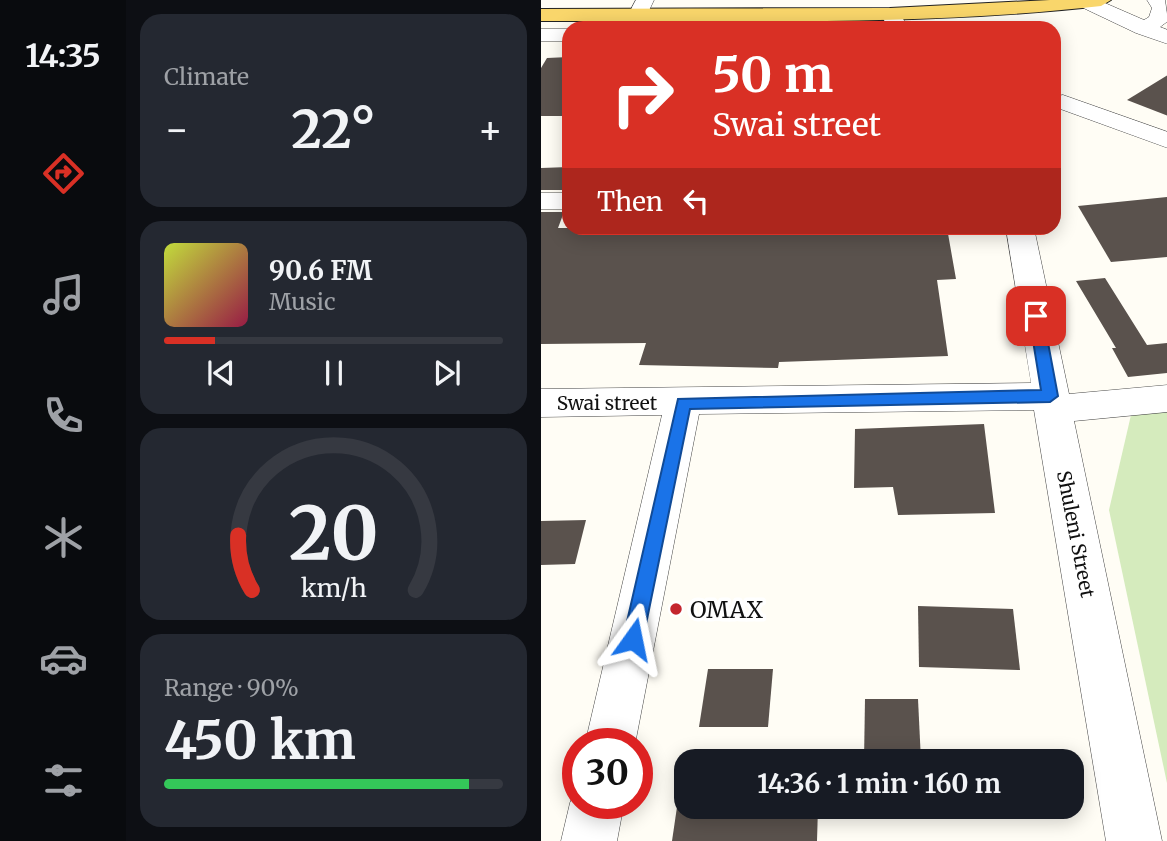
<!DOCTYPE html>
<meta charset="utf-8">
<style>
:root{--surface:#171b24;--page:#242831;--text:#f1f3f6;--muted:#9ea1a6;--line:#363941;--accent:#d93025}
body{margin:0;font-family:Merriweather,serif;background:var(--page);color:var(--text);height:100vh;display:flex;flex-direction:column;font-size:26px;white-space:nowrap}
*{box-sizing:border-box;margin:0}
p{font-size:23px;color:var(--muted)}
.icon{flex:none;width:38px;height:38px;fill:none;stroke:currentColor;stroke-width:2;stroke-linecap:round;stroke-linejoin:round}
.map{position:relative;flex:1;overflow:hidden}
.details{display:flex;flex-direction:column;gap:14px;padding:14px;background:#0d0f14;width:415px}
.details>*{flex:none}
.top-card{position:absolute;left:21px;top:21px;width:499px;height:214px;border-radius:21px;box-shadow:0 4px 18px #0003;background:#d93025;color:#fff;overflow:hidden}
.speed{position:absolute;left:21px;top:728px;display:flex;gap:14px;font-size:35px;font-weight:700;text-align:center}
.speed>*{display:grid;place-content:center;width:91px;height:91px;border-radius:50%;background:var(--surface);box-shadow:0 4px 18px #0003;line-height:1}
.speed .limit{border:10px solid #d22;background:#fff;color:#111}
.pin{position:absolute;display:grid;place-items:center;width:60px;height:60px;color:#fff;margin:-30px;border-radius:14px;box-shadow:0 4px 10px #0006}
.me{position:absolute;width:77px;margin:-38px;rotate:12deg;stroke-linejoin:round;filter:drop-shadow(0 0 5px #0008)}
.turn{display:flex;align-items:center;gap:24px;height:147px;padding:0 35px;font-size:32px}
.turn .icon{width:91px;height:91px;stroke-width:2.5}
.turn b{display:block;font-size:49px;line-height:60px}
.then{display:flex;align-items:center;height:66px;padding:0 35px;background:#0003;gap:14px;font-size:26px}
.big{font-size:52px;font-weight:700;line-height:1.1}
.details .widget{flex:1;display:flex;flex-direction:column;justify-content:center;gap:10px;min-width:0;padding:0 24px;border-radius:21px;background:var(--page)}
.details .dial{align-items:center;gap:0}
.dial svg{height:182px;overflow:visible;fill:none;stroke:var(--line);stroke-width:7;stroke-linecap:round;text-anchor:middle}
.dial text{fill:var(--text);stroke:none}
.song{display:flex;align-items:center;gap:21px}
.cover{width:84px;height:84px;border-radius:10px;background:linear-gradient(135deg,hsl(70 70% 55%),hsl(340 70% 35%))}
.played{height:7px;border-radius:4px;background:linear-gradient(90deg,var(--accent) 15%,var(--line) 15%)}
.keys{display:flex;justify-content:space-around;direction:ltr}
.heat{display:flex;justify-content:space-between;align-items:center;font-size:38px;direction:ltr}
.charge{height:10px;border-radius:5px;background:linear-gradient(90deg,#34c759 90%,var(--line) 0)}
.trip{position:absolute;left:133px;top:749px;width:410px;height:70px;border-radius:21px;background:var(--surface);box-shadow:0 4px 18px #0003;font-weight:700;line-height:70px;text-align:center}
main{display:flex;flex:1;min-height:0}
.tabs{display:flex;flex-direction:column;width:126px;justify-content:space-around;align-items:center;background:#090b0e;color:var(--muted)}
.tabs .icon{width:49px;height:49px}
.tabs .current{color:var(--accent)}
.tabs b{font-size:32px;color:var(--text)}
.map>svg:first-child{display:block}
.green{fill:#d5ebbd}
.building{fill:#5a524d}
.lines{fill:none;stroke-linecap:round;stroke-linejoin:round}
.minor-casing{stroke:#444;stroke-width:1}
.major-casing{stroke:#222;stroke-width:2}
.minor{fill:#fff;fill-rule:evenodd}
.major{fill:#f9d66b;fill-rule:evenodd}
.route{fill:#1a73e8;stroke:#114b97;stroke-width:2}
.poi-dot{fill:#c4262e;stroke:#fff;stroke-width:2.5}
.labels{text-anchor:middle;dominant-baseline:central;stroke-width:7;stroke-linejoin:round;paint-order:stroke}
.street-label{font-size:19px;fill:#111;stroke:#fff}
.near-poi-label{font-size:23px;fill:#111;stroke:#fff;text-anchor:start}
</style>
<main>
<nav class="tabs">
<b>14:35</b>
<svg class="icon current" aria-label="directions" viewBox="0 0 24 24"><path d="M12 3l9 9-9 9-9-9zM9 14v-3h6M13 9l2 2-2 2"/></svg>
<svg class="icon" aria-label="music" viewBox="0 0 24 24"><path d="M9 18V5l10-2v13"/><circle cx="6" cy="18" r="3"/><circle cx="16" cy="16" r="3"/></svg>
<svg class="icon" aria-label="phone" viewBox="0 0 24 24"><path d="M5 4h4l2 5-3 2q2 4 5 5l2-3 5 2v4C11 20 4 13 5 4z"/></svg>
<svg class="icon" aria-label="climate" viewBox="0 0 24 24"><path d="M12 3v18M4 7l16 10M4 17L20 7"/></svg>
<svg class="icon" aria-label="car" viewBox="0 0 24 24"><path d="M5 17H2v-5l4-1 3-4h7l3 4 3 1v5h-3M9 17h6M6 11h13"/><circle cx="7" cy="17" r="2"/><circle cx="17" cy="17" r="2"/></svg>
<svg class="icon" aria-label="filters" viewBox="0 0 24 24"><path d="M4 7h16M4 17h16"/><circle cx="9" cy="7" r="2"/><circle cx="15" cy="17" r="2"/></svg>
</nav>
<section class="details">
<div class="widget"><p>Climate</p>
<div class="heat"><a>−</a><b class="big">22°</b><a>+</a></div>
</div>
<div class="widget">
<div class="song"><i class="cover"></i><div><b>90.6 FM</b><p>Music</p></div></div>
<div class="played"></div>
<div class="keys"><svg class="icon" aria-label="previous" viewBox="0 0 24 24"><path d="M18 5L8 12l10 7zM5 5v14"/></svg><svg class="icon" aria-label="pause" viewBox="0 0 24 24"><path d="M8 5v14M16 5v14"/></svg><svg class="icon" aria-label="next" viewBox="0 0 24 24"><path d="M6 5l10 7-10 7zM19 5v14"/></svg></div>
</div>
<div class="widget dial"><svg viewBox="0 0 100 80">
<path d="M14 69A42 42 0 1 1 86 69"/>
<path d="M14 69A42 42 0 0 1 8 45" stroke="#d93025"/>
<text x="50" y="56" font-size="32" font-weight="700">20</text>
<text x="50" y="72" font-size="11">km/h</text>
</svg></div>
<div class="widget"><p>Range · 90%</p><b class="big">450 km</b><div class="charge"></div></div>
</section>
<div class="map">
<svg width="627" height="841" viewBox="0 0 627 841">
<rect width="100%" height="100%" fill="#fffdf5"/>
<path class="green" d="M 626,411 L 626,783 L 568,510 L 590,415 Z"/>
<g class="building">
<path d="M 28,57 L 28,116 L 0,116 L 0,68 L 6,58 Z"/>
<path d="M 627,75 L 627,116 L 586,100 Z"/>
<path d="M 28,167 L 28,190 L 0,190 L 0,168 Z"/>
<path d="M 627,197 L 627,257 L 570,262 L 537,206 Z"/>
<path d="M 0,212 L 23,212 L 17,228 L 406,228 L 415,279 L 396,280 L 407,356 L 238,362 L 237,368 L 98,365 L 105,343 L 0,344 Z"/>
<path d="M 564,278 L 606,345 L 627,343 L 627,373 L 587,377 L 571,348 L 575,348 L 535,281 Z"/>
<path d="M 443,424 L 454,513 L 357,515 L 352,487 L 313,488 L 314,429 Z"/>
<path d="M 45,520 L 34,564 L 0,565 L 0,521 Z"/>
<path d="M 377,606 L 472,609 L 479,670 L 378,667 Z"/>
<path d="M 167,669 L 232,669 L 227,727 L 158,727 Z"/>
<path d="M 324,699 L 377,699 L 380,761 L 323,761 Z"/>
<path d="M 136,807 L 277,807 L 276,841 L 131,841 Z"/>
</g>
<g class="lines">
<g class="minor-casing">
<g id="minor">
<path d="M 95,0 L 113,0 L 104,19 L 90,19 L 87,15 Z"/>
<path d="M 532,0 L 557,0 L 603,20 L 608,17 L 611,8 L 606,0 L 624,0 L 627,21 L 619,27 L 627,30 L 627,44 L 595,33 L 534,4 Z"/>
<path d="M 349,8 L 356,10 L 368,28 L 348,28 L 339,14 Z"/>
<path d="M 255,9 L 265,15 L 268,28 L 248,28 L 245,15 Z"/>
<rect x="0" y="29" width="28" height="12"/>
<path d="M 522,95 L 627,132 L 627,148 L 514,107 L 514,97 Z"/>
<rect x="0" y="193" width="28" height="16"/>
<path d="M 465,228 L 493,228 L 528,394 L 627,385 L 627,412 L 533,421 L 621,841 L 565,841 L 493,410 L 158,414 L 94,744 L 44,744 L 121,415 L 0,417 L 0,389 L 490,383 Z"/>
<path d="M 37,785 L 37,803 L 83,803 L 76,841 L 20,841 L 29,803 Z"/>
</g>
</g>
<g class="major-casing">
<path id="major" d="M 509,0 L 570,0 L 560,6 C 375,27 186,20 0,21 L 0,9 L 349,8 Z"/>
</g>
<use href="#minor" class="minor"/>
<use href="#major" class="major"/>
</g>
<path class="route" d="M 495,311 L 502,316 L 517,396 L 509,402 L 149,409 L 102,639 L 99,646 L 92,649 L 84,646 L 82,639 L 137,399 L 500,390 L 488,316 Z"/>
<circle class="poi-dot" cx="135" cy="609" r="7"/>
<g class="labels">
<g class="street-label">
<text x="66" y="403">Swai street</text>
<text transform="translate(535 534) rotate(79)">Shuleni Street</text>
</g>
<g class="near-poi-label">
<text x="149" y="609">OMAX</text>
</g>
</g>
</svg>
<div class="speed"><div class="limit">30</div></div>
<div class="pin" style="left:495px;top:316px;background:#d93025"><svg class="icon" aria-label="arrive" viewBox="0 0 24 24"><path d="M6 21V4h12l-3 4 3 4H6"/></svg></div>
<svg class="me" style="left:92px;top:639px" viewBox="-20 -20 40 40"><path d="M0-17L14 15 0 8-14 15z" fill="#1a73e8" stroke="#fff" stroke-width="4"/></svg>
<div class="trip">14:36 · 1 min · 160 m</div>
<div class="top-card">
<div class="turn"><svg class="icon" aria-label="right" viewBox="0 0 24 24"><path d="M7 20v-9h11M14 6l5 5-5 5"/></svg><div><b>50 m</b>Swai street</div></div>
<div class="then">Then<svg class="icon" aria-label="left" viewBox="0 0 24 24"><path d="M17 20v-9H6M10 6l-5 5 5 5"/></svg></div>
</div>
</div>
</main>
